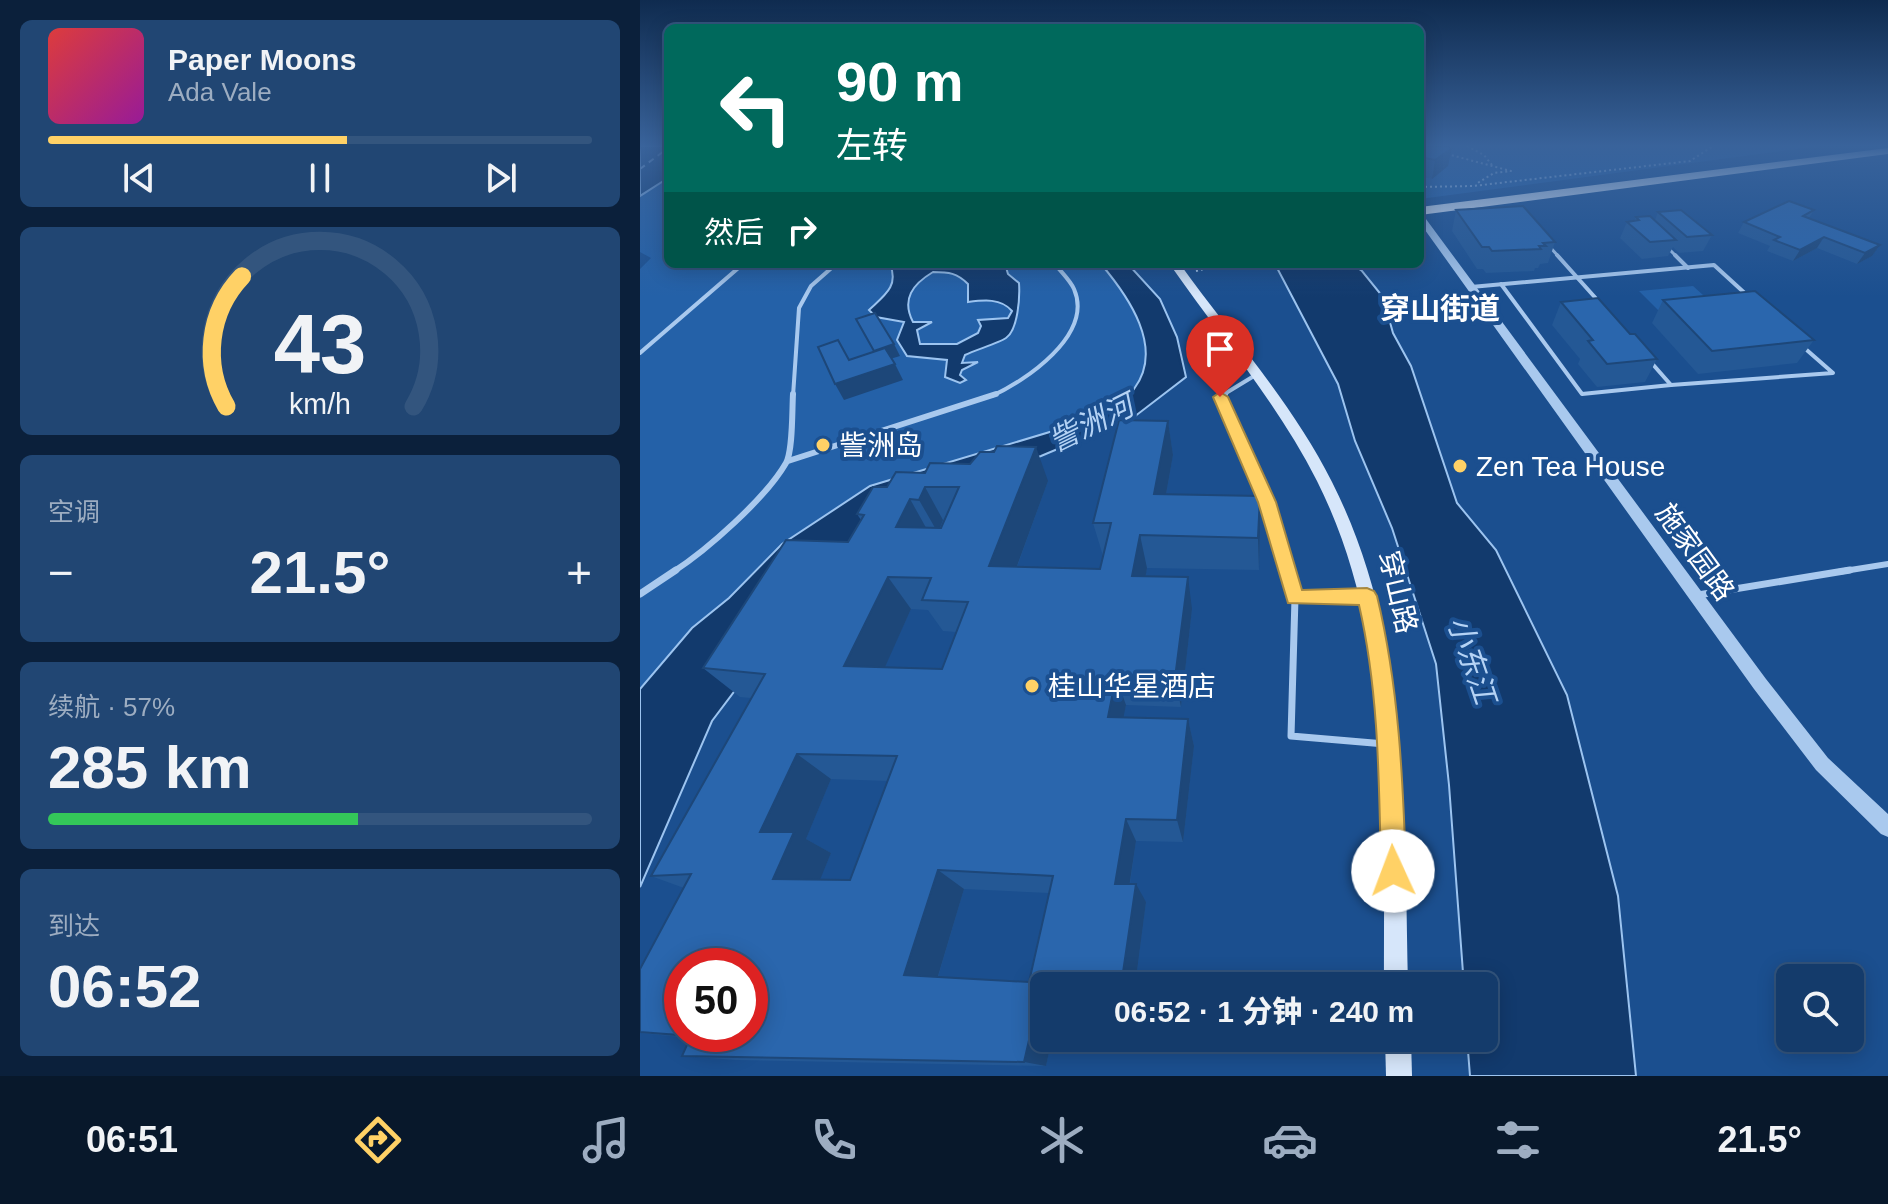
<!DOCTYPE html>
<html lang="zh">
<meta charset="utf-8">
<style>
:root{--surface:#143b6b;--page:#214673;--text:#f1f3f6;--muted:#9dadc1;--line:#33557e;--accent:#ffd166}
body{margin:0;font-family:Helvetica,"Noto Sans SC",sans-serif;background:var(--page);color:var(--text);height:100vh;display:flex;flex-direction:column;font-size:30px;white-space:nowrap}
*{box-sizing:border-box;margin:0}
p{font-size:26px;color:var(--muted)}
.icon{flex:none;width:44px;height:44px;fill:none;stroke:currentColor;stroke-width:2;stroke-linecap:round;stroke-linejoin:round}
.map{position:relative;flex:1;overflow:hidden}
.sheet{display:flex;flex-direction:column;gap:20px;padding:20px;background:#0b203b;width:640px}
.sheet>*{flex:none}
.top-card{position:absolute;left:24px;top:24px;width:760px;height:244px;border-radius:12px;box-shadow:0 4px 20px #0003,0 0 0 2px var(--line);background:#00695c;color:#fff;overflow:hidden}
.buttons{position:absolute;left:1136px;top:964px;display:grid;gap:16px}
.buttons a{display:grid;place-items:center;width:88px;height:88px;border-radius:12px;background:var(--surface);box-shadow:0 4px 20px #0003,0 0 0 2px var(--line);font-size:40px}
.speed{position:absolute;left:24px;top:948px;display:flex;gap:16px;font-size:40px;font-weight:700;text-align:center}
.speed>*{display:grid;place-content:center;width:104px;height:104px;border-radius:50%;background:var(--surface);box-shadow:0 4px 20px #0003,0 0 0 2px var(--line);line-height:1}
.speed .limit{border:12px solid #d22;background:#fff;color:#111}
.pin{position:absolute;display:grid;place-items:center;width:68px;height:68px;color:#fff;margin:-82px -34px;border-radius:50% 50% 50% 0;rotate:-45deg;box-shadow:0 0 8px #0007}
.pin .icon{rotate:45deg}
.me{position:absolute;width:88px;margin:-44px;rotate:358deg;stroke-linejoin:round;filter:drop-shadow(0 0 6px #0008)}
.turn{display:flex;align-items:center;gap:28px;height:168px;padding:0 40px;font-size:36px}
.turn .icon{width:104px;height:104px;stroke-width:2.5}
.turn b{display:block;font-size:56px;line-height:68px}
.then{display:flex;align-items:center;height:76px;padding:0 40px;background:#0003;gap:16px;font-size:30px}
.big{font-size:60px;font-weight:800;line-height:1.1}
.sheet .tile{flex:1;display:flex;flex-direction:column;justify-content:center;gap:12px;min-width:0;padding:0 28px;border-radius:12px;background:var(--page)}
.sheet .dial{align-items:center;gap:0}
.dial svg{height:208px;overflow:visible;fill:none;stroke:var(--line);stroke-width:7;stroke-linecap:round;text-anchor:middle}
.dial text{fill:var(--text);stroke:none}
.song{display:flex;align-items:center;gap:24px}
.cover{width:96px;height:96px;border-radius:12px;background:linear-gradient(135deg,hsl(0 70% 55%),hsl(300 70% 35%))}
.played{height:8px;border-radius:4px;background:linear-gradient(90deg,var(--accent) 55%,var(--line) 55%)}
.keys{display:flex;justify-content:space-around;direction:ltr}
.heat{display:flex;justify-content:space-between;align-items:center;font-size:44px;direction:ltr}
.charge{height:12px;border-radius:6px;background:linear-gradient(90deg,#34c759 57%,var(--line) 0)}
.trip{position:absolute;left:390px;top:972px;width:468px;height:80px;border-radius:12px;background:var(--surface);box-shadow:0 4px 20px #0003,0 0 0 2px var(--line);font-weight:800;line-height:80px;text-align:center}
.dock{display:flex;height:128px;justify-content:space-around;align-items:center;background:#08182b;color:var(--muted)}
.dock .icon{width:56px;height:56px}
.dock .active{color:var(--accent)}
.dock b{font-size:36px;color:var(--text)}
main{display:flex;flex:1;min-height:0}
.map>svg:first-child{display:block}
.green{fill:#2461a8}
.water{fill:#123a6d;stroke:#9cc4f0;stroke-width:2;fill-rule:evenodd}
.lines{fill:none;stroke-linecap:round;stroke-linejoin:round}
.ferry{stroke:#b5d3f5;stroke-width:2;stroke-dasharray:6 5;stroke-linecap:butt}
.path{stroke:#a9c9ee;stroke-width:2;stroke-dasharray:2 3;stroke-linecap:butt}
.service-far3{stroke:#a9c9ee;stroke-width:3}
.service-far2{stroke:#a9c9ee;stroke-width:4}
.service-far1{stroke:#a9c9ee;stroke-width:6}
.service{stroke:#a9c9ee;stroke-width:7}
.tertiary{fill:#a9c9ee;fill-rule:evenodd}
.secondary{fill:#d6e6fa;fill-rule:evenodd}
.primary{fill:#f0f6ff;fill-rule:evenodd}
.wall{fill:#245895;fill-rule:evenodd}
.shaded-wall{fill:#1d4779}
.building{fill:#2a66ad;stroke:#1d4779;stroke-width:2;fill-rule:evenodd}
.route{fill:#ffd166;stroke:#a68842;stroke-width:2}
.poi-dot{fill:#ffd166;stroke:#1b4f8f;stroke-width:3}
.labels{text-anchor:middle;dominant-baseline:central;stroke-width:8;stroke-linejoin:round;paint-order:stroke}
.poi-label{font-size:28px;fill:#fff;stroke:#1b4f8f;text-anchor:start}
.street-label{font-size:28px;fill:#fff;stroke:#1b4f8f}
.far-district-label{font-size:30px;font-weight:bold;fill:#fff;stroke:#1b4f8f}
.water-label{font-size:30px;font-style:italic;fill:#b5d3f5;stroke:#1b4f8f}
</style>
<main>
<section class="sheet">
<div class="tile">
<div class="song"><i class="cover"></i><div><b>Paper Moons</b><p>Ada Vale</p></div></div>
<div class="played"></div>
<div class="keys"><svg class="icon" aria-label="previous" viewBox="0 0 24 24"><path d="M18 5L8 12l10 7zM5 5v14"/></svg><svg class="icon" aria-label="pause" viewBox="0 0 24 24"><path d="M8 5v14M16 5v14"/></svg><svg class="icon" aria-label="next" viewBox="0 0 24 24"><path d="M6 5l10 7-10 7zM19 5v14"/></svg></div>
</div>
<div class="tile dial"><svg viewBox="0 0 100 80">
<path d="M14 69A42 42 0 1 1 86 69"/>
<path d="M14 69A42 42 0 0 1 20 19" stroke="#ffd166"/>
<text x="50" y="56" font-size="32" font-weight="700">43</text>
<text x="50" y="72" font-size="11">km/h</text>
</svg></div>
<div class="tile"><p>空调</p>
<div class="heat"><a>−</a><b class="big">21.5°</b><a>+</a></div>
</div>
<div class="tile"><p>续航 · 57%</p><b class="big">285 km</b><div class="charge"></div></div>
<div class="tile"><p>到达</p><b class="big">06:52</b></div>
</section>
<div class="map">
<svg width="1248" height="1076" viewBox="0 0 1248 1076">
<rect width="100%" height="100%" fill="#1b4f8f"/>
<g class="green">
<path d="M 780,146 L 1179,146 L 780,199 Z"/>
<path d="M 28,178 L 28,264 L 461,264 C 488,296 525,348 494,389 C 483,402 467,410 453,419 L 230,486 L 142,544 L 89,598 L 52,628 L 0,689 L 0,269 L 11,258 L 0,252 L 0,196 Z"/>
<path d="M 1053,286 L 1073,304 L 1018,310 L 999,291 Z"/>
</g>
<g class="water">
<path d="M 0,146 L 28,146 L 28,178 L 0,196 Z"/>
<path d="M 250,264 L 365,264 L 368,274 L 379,283 C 380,297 378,330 366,338 C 359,343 335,350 325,355 L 322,363 L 338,362 L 322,370 L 320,375 L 326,380 L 320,383 L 305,377 L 307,360 L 267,356 L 257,340 L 264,322 L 236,317 L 229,310 C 245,295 259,286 250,264 ZM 293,272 C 309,272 317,273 328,284 L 328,302 C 344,300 361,298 372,311 L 368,318 L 338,320 L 341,326 L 338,333 L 317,344 L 280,344 L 277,330 L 292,322 L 273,322 C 261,299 273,284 293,272 Z"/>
<path d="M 461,264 L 488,264 L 520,299 L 537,337 L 546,377 L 494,417 L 401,456 L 307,489 L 124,652 L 72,721 L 0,887 L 0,689 L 52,628 L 89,598 L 142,544 L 230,486 L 453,419 C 467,410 483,402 494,389 C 525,348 488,296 461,264 Z"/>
<path d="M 635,264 L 712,264 L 722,271 L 743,297 L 753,333 L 771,366 L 817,503 L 856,550 L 927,695 L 978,896 L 996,1076 L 830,1076 L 827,1038 L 844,1038 L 844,986 L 824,986 L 809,785 L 796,664 L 752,528 L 715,441 L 698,384 Z"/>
</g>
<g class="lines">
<path class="ferry" d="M 0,169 L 28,148"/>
<g class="path">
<path d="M 827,146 L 844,155 L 852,165"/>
<path d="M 807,154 L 871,171 L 854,173 L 836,184"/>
<path d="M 780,187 L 833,186 L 1050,161 L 1073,146"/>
<path d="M 556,271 L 585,264"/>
</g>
<g class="service-far3">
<path d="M 909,246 L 919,257"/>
<path d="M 1026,246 L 1037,257"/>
</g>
<g class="service-far2">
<path d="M 917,255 L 960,303"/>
<path d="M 1035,255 L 1048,268"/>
<path d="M 861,284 L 942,394 L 1031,385"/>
<path d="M 831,287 L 1074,265 L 1109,297"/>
<path d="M 0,353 L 103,264"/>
<path d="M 1009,360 L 1031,385 L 1193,373 L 1161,345"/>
<path d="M 153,396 L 159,308 L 171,286 L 196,264"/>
<path d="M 352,396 C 385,381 454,335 434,289 C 430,280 421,272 415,264"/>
<path d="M 581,396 L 614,376"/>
</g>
<g class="service-far1">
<path d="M 585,394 L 580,397 L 627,502 L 647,572"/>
<path d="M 148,461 L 356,394"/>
<path d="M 33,572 C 67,550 126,498 146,463 C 153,451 152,410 153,394"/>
<path d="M 1198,572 L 1248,564"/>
</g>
<g class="service">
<path d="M 647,570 L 655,598"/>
<path d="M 0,594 L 36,570"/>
<path d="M 1058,595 L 1210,570"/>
<path d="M 723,596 L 655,598 L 651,736 L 745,744"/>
</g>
<path class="tertiary" d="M 780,214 L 783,215 L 1126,679 L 1188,758 L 1248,814 L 1248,837 L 1241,834 L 1176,770 L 1114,689 L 780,223 Z"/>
<g class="secondary">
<path d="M 532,264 L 540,264 C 591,335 653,404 692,482 C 771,638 764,816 768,986 L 744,986 C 743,817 755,636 677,481 C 638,404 580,336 531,266 Z"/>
<path d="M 745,1038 L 771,1038 L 772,1076 L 746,1076 Z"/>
</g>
<g class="primary">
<path d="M 1248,148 L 1248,154 L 780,215 L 780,207 Z"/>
<path d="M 528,264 L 552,264 L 545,268 Z"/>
</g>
</g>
<g class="wall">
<path d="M 780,146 L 808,166 L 792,179 L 780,176 Z"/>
<path d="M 816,210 L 915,242 L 908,263 L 900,264 L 898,268 L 895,268 L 894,271 L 846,273 L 843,269 L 837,269 L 812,231 Z"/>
<path d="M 1174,210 L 1169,218 L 1240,245 L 1232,256 L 1217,264 L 1177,248 L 1153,261 L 1127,251 L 1130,246 L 1098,233 L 1104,222 Z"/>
<path d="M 1018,212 L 1072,235 L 1063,251 L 1039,253 L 1033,247 L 1028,256 L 1002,259 L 980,238 L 987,222 L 994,221 L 996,217 L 1015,220 Z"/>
<path d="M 1023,300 L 1174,340 L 1157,363 L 1058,374 L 1012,323 Z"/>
<path d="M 921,302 L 990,334 L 1017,359 L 1005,382 L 957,387 L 938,364 L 940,359 L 912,325 Z"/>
<path d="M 528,421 L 533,455 L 526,495 L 620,530 L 619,570 L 507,568 L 505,577 L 552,609 L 541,707 L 486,705 L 483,717 L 548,719 L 554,746 L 543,842 L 496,841 L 490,884 L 506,902 L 495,986 L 404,986 L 404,1038 L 412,1038 L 406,1066 L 95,1060 L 42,1056 L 50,1038 L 0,1033 L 0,969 L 44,888 L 11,876 L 111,698 L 100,697 L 63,668 L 208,542 L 221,520 L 217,514 L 247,487 L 408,481 L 377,567 L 460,569 L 463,556 L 453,523 ZM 271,609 L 288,610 L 303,631 L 316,632 L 302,669 L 244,668 ZM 191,779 L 248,781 L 210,880 L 180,879 L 191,853 L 166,839 ZM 324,889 L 409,893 L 389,982 L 298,977 Z"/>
</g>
<g class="shaded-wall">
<path d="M 812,148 L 808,166 L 792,179 L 795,160 Z"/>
<path d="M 1184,237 L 1177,248 L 1153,261 L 1160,250 Z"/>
<path d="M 1240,245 L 1232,256 L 1217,264 L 1225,253 Z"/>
<path d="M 254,344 L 260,356 L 240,362 L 234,351 Z"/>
<path d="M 255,364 L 263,380 L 204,400 L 195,384 Z"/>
<path d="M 528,421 L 533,455 L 520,528 L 514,494 Z"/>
<path d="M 396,447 L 408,481 L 365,599 L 349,566 Z"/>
<path d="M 285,487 L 303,520 L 298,533 L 279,500 Z"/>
<path d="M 620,496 L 620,530 L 619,570 L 618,538 Z"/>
<path d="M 270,499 L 289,533 L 256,527 Z"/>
<path d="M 500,535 L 507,568 L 500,608 L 492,576 Z"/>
<path d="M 248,577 L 271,609 L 232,696 L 204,666 Z"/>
<path d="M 548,577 L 552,609 L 541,707 L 535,678 Z"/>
<path d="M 476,677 L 486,705 L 478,744 L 468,717 Z"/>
<path d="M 548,719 L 554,746 L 543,842 L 537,820 Z"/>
<path d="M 157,754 L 191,779 L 166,839 L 191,853 L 173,897 L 133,879 L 120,832 Z"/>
<path d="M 486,819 L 496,841 L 487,901 L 475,884 Z"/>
<path d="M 298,870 L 324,889 L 295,986 L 264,975 Z"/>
<path d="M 496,884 L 506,902 L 495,986 L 481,986 Z"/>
<path d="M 395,1014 L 404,1018 L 404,1038 L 412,1038 L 406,1066 L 384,1062 Z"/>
</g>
<g class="building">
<path d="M 780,146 L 807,146 L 812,148 L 795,160 L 780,157 Z"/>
<path d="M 1149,201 L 1174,210 L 1163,216 L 1240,245 L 1225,253 L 1184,237 L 1160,250 L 1134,240 L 1140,237 L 1104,222 Z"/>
<path d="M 883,206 L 915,242 L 903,243 L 906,246 L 899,246 L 901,249 L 852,251 L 849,247 L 842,247 L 816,210 Z"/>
<path d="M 1041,210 L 1072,235 L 1047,237 L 1018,212 Z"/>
<path d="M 1010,216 L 1036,240 L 1010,242 L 987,222 L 999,220 L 996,217 Z"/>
<path d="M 1115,291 L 1174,340 L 1072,351 L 1023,300 Z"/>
<path d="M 958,298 L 990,334 L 995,334 L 1017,359 L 967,364 L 948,341 L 953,340 L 921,302 Z"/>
<path d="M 235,313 L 254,344 L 234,351 L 216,319 Z"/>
<path d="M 198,340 L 209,360 L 245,348 L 255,364 L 195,384 L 178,347 Z"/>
<path d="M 479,420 L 528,421 L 514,494 L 620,496 L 618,538 L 500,535 L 492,576 L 548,577 L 535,678 L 476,677 L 468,717 L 548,719 L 537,820 L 486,819 L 475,884 L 496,884 L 481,986 L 404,986 L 404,1014 L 395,1014 L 384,1062 L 42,1056 L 51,1036 L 0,1032 L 0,969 L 51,874 L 11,876 L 125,674 L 63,668 L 146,540 L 208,542 L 224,515 L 217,514 L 233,487 L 247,487 L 256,472 L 285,473 L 290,463 L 330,464 L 340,452 L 354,452 L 357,446 L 396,447 L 349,566 L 460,569 L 471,523 L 453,523 ZM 285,487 L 319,487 L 301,528 L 256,527 L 270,499 L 279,500 ZM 248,577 L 291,578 L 282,600 L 328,602 L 302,669 L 204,666 ZM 157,754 L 257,756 L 210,880 L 133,879 L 154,832 L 120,832 ZM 298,870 L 413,876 L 389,982 L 264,975 ZM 42,966 L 110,966 L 110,1034 L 42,1034 Z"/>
</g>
<linearGradient id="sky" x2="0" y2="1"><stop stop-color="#0f2b4f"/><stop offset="0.49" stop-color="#39639b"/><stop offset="1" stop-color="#39639b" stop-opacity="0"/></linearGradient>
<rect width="1248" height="297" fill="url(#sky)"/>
<path class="route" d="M 580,392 L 588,397 L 636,502 L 662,590 L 727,588 L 734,591 L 737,596 C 759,687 763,779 766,871 L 763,881 L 753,884 L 744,881 L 741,871 C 739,782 739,692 719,605 L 648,603 L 618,502 L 573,397 Z"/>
<g class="poi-dot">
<circle cx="183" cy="445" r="8"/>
<circle cx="820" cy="466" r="8"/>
<circle cx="392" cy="686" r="8"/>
</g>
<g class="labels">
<g class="poi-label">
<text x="199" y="445">訾洲岛</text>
<text x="836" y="466">Zen Tea House</text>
<text x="408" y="686">桂山华星酒店</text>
</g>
<g class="street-label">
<text transform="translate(1055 552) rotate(54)">施家园路</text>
<text transform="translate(758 592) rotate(77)">穿山路</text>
</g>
<g class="far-district-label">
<text x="800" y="308">穿山街道</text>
</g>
<g class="water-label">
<text transform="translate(451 423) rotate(-26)">訾洲河</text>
<text transform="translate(832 660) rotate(71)">小东江</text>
</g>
</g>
</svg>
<div class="buttons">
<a><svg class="icon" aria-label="search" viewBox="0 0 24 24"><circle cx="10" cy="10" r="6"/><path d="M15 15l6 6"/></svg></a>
</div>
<div class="speed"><div class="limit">50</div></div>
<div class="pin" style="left:580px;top:397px;background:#d93025"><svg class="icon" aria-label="arrive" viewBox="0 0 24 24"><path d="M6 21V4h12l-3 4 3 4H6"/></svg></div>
<svg class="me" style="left:753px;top:871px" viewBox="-20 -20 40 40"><circle r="19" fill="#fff"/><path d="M0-13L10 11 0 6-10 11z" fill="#ffd166"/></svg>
<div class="trip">06:52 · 1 分钟 · 240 m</div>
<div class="top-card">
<div class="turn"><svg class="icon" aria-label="left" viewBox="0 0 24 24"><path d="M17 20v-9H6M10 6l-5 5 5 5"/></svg><div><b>90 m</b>左转</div></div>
<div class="then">然后<svg class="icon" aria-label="right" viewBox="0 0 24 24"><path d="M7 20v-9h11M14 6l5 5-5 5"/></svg></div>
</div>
</div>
</main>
<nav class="dock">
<b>06:51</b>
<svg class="icon active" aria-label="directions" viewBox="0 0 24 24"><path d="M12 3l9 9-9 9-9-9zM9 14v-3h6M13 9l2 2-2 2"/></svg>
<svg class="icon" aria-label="music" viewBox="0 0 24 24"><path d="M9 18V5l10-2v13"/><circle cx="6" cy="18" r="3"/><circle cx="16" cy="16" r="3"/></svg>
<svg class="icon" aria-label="phone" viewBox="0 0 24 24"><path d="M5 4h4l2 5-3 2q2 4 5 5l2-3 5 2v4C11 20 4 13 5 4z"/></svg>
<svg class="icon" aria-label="climate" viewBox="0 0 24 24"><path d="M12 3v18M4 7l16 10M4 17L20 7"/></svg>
<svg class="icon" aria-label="car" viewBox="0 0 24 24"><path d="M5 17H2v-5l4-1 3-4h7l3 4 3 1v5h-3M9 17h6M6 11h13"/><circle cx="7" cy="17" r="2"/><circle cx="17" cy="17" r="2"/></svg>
<svg class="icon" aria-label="filters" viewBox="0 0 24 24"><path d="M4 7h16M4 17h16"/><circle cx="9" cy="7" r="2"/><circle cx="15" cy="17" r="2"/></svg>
<b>21.5°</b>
</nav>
